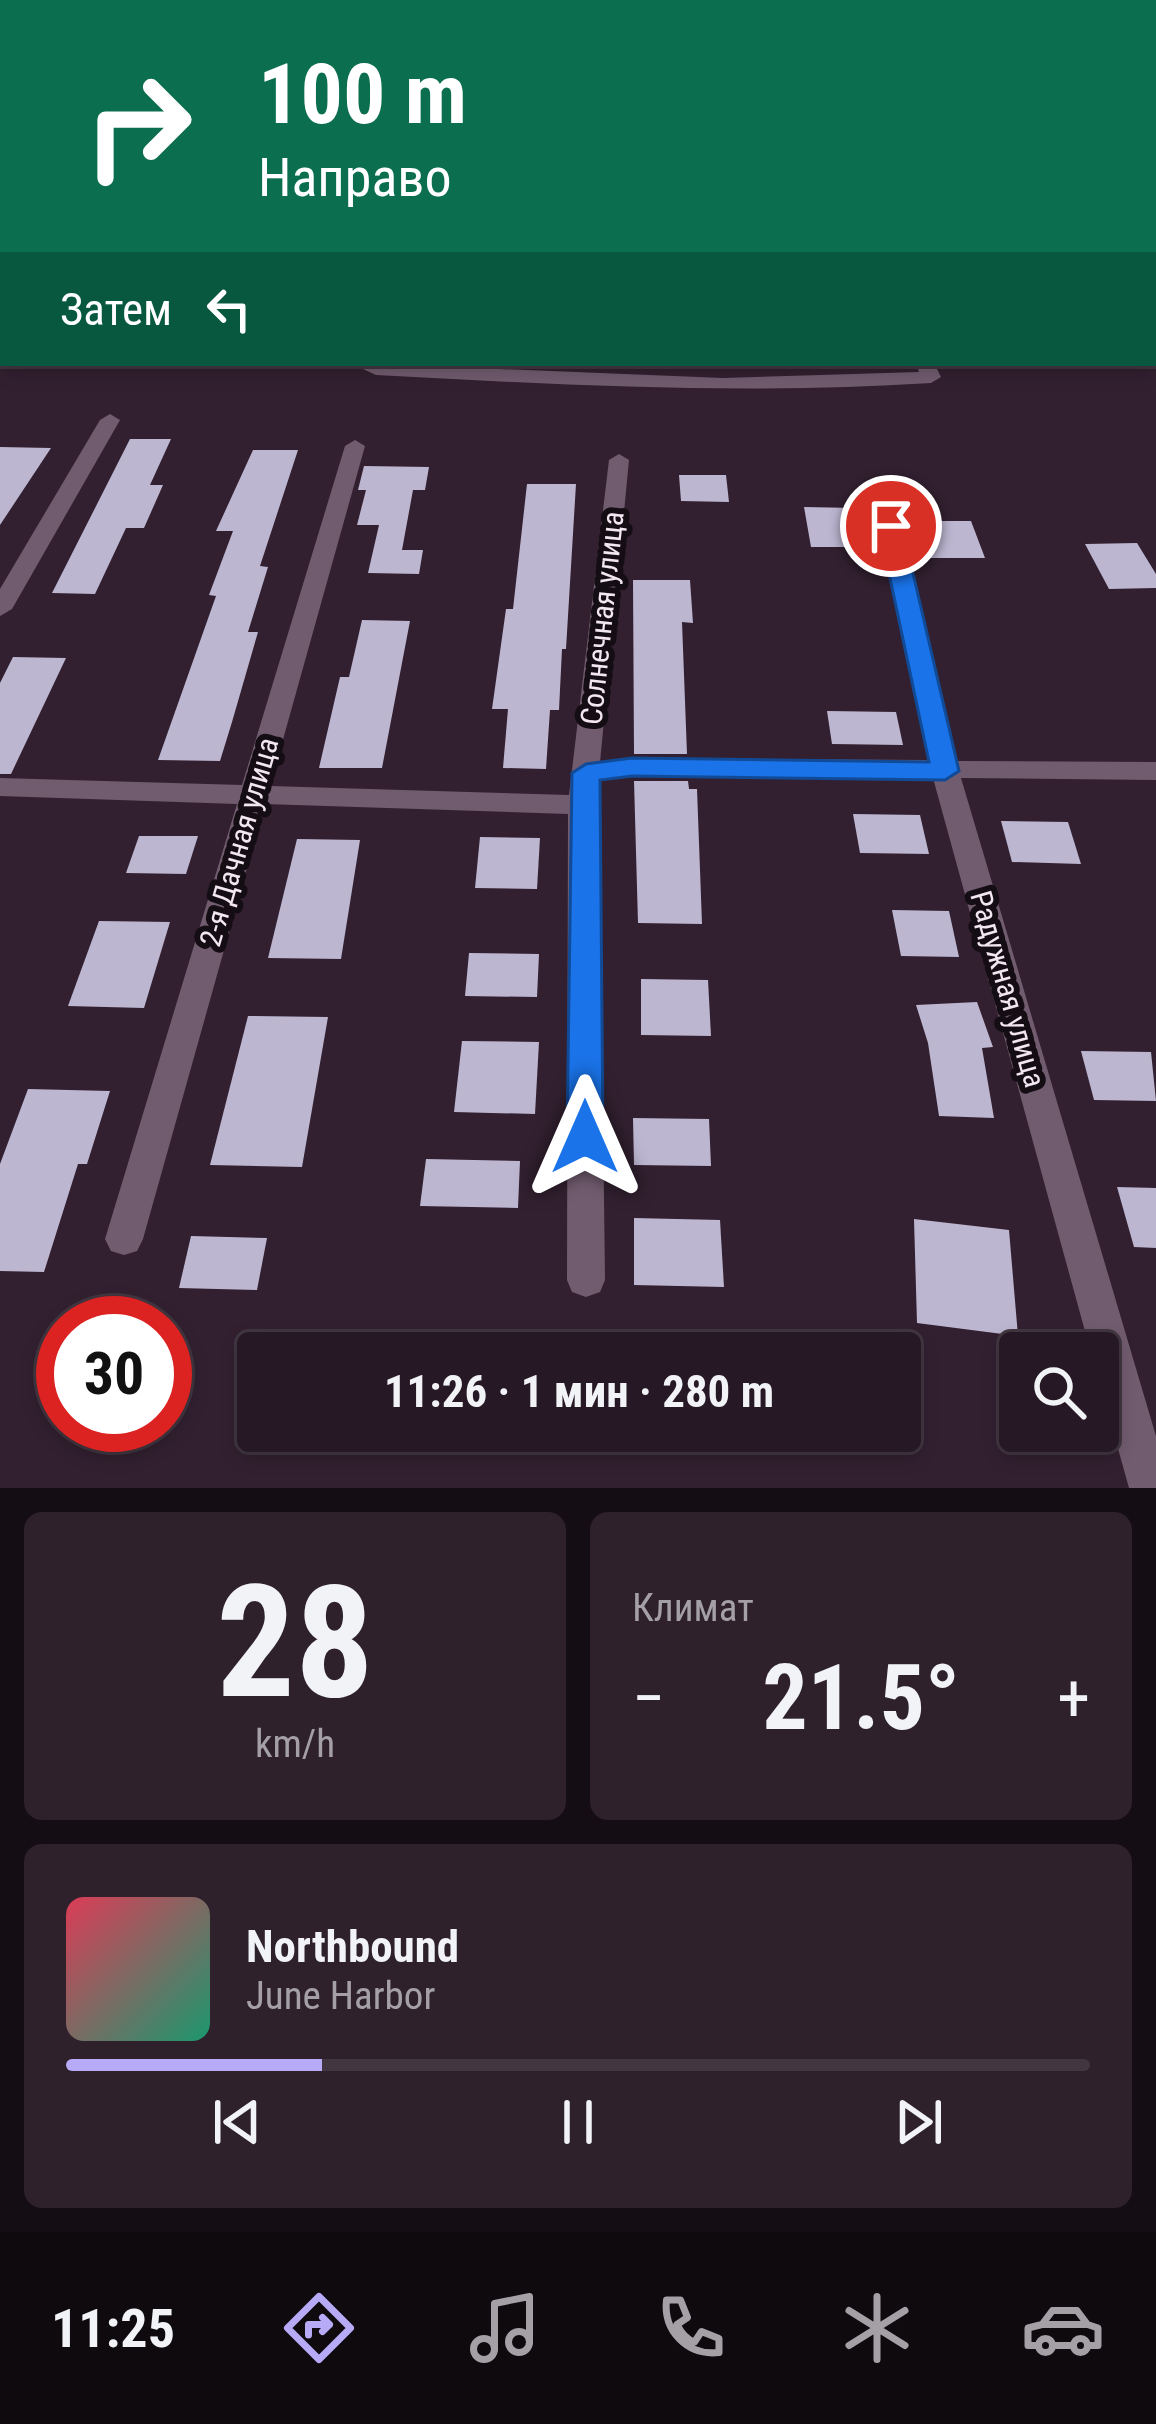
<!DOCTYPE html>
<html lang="ru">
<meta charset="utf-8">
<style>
:root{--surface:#261824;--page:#2e212c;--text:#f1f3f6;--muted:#a4a0a6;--line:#423741;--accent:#b7abf8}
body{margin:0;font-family:"Roboto Condensed",sans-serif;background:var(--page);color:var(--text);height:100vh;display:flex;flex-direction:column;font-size:45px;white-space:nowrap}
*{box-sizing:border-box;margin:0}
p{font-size:39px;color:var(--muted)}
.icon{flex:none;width:66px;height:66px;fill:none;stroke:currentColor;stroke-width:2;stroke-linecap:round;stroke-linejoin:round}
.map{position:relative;height:1488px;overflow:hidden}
.panel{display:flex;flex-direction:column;gap:24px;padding:24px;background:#150d14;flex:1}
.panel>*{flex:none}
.banner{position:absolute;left:0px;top:0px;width:1158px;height:366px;box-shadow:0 6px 18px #0003,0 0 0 3px var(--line);background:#0b6e4f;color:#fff;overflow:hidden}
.controls{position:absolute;left:999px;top:1332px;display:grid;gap:24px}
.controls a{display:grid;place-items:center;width:120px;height:120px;border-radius:12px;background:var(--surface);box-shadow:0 6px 18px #0003,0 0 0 3px var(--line);font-size:60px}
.speed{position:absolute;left:36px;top:1296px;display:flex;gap:24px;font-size:60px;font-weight:700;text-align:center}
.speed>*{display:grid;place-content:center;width:156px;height:156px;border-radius:50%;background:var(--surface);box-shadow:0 6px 18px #0003,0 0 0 3px var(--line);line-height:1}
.speed .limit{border:18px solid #d22;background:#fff;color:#111}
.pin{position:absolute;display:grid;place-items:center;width:102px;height:102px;color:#fff;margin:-51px;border:6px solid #fff;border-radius:50%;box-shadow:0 3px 12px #0007}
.me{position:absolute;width:132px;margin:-66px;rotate:0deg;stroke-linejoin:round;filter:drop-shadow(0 0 9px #0008)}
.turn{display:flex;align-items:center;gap:42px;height:252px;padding:0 60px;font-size:54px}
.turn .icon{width:156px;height:156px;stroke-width:2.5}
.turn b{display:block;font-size:84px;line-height:102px}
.then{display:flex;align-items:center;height:114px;padding:0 60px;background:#0003;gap:24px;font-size:45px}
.big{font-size:90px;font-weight:700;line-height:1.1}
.panel .card{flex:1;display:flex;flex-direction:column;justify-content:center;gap:18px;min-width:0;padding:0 42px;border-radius:18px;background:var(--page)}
.panel .dial{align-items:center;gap:0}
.dial b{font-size:156px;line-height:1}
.song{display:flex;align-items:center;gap:36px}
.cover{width:144px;height:144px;border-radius:18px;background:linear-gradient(135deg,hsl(350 70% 55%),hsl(160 70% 35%))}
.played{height:12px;border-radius:6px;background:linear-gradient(90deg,var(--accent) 25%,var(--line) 25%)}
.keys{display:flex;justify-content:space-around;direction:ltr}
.heat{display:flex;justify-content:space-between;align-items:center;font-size:66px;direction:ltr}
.panel .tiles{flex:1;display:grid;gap:24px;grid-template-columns:1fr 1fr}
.card:last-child{grid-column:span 2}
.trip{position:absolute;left:237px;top:1332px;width:684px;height:120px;border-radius:12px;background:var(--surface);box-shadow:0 6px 18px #0003,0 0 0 3px var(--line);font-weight:700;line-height:120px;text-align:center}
.tab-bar{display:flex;height:192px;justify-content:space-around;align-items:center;background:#0f0a0e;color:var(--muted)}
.tab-bar .icon{width:84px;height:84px}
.tab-bar .current{color:var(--accent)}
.tab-bar b{font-size:54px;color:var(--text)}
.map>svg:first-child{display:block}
.building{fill:#bdb6d1}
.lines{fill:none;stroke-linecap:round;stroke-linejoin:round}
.minor{fill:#715c6f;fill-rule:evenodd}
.major{fill:#6ea267;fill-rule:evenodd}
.route{fill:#1a73e8;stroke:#114b97;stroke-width:3}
.labels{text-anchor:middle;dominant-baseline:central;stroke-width:12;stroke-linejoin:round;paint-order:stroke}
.street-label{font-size:30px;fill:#f2e6f1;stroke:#150d14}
</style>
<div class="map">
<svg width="1156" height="1488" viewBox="0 0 1156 1488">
<rect width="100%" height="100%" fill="#322030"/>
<g class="building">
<path d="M 130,439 L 171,439 L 150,485 L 163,485 L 144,528 L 126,528 L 95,594 L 52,593 Z"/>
<path d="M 0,447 L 51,448 L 0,525 Z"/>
<path d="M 253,450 L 298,450 L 260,566 L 268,567 L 248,632 L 258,632 L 232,722 L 220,761 L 158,760 L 216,596 L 209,595 L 233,531 L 216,531 Z"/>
<path d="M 364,466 L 429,467 L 425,490 L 413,490 L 402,550 L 423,550 L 419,574 L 368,573 L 379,525 L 357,525 L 366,490 L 358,490 Z"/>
<path d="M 679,475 L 726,475 L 729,502 L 681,501 Z"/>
<path d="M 527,484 L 576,484 L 566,649 L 562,649 L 559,710 L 550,710 L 546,769 L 503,768 L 508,709 L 492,709 L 506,609 L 513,609 Z"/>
<path d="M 804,507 L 856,508 L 864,547 L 811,547 Z"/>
<path d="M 917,521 L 971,521 L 985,558 L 929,558 Z"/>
<path d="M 1137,543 L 1156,574 L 1156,588 L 1109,589 L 1085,544 Z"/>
<path d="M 633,580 L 690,580 L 693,623 L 682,622 L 687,754 L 634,754 Z"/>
<path d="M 362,620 L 410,621 L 382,768 L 319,768 L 340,677 L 349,677 Z"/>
<path d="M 13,657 L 66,658 L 11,774 L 0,774 L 0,683 Z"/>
<path d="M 827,711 L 896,712 L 903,745 L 832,744 Z"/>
<path d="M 634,781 L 688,781 L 689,789 L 697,789 L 702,924 L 638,923 Z"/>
<path d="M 853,814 L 920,815 L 929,854 L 860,853 Z"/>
<path d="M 1001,821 L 1068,822 L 1081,864 L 1012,862 Z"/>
<path d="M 139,836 L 198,836 L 186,874 L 126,873 Z"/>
<path d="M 480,837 L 540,838 L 537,889 L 475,888 Z"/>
<path d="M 297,839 L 360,840 L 341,959 L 268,958 Z"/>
<path d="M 892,910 L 949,911 L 959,957 L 901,956 Z"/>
<path d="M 99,921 L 170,922 L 144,1008 L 68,1006 Z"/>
<path d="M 469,953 L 539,954 L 537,997 L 465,996 Z"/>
<path d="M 641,979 L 708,980 L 711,1036 L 641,1035 Z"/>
<path d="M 977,1002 L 993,1047 L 982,1048 L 994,1118 L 939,1116 L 928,1043 L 916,1005 Z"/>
<path d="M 248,1016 L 328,1017 L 302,1167 L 210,1165 Z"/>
<path d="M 462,1041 L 539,1042 L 535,1114 L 454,1112 Z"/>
<path d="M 1081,1051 L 1151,1052 L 1156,1101 L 1094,1100 Z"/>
<path d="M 28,1089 L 110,1091 L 87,1164 L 78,1164 L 44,1272 L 0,1271 L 0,1164 Z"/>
<path d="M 633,1118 L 709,1119 L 711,1166 L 634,1165 Z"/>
<path d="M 426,1159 L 520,1161 L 518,1208 L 420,1206 Z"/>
<path d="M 1117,1187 L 1156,1188 L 1156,1248 L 1134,1247 Z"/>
<path d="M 634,1218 L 720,1220 L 724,1287 L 634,1285 Z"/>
<path d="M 914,1219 L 1009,1230 L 1018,1336 L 917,1323 Z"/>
<path d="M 191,1236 L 267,1238 L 257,1290 L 179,1288 Z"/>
</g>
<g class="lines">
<g class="minor">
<path d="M 466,0 L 478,0 L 464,3 Z"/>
<path d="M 518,0 L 559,0 L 563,3 L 523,3 Z"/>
<path d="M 638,0 L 650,0 L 651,3 L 639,3 Z"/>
<path d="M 697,0 L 709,0 L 711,3 L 699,3 Z"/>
<path d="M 3,37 L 3,47 L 0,48 L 0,38 Z"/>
<path d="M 3,242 L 3,254 L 0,255 L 0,243 Z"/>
<rect x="0" y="332" width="3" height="12"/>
<path d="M 350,363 L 723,378 L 919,372 L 916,363 L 934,363 L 941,377 L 931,383 C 746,395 561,385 376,375 Z"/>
<path d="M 110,414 L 120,420 L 12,609 L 0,616 L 0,589 L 100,420 Z"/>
<path d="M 355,440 L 365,446 L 270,786 L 569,795 L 609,460 L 619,454 L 629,460 L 600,762 L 631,758 L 929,760 L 871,486 L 882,480 L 893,486 L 956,761 L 1156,762 L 1156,780 L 961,778 L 1156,1436 L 1156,1488 L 1129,1488 L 1098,1377 L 1098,1353 L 1091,1353 L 933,778 L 631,776 L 599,780 L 605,1280 L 600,1292 L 586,1297 L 572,1292 L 567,1280 L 568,814 L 265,804 L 143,1239 L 137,1251 L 124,1255 L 111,1251 L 105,1239 L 237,804 L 0,796 L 0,778 L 242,785 L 345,446 Z"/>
</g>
<g class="major">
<path d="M 547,0 L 569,0 L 572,3 L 550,3 Z"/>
<rect x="1155" y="224" width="1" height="10"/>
</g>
</g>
<path class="route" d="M 891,520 L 902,526 L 959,771 L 945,780 L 632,776 L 600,780 L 603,1137 L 598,1147 L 585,1152 L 572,1147 L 567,1137 L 572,773 L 586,764 L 632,758 L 929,762 L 879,526 Z"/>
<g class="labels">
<g class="street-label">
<text transform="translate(602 618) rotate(-84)">Солнечная улица</text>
<text transform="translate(239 842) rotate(-74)">2-я Дачная улица</text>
<text transform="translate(1008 989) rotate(74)">Радужная улица</text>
</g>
</g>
</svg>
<div class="controls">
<a><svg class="icon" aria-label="search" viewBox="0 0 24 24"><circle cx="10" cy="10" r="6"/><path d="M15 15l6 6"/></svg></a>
</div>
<div class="speed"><div class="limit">30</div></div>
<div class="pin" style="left:891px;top:526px;background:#d93025"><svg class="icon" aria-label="arrive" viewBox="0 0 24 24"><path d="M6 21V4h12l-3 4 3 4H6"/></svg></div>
<svg class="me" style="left:585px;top:1137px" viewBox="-20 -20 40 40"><path d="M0-17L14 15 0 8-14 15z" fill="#1a73e8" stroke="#fff" stroke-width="4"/></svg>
<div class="trip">11:26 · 1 мин · 280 m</div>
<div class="banner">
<div class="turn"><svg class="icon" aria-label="right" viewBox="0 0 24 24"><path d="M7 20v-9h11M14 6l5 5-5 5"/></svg><div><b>100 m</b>Направо</div></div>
<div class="then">Затем<svg class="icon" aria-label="left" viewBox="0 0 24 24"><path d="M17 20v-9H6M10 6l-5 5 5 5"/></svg></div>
</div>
</div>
<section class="panel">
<div class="tiles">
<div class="card dial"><b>28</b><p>km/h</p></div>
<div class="card"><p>Климат</p>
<div class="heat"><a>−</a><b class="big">21.5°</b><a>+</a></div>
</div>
<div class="card">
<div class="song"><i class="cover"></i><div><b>Northbound</b><p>June Harbor</p></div></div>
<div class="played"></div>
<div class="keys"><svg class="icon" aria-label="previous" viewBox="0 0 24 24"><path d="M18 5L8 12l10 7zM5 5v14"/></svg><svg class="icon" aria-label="pause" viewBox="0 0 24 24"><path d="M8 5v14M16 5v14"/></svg><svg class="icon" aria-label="next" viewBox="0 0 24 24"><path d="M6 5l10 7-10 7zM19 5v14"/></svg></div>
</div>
</div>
</section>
<nav class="tab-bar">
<b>11:25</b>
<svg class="icon current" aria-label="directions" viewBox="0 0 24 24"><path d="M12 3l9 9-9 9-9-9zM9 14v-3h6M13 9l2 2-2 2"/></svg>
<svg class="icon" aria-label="music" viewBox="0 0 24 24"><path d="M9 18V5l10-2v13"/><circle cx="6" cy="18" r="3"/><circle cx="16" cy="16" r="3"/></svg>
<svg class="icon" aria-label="phone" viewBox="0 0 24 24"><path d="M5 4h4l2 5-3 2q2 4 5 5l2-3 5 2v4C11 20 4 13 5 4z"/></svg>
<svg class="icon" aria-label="climate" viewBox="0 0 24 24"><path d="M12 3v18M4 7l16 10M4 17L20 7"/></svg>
<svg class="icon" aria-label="car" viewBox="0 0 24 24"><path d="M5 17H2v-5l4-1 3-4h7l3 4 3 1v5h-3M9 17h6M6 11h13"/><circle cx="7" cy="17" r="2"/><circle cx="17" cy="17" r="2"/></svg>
</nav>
